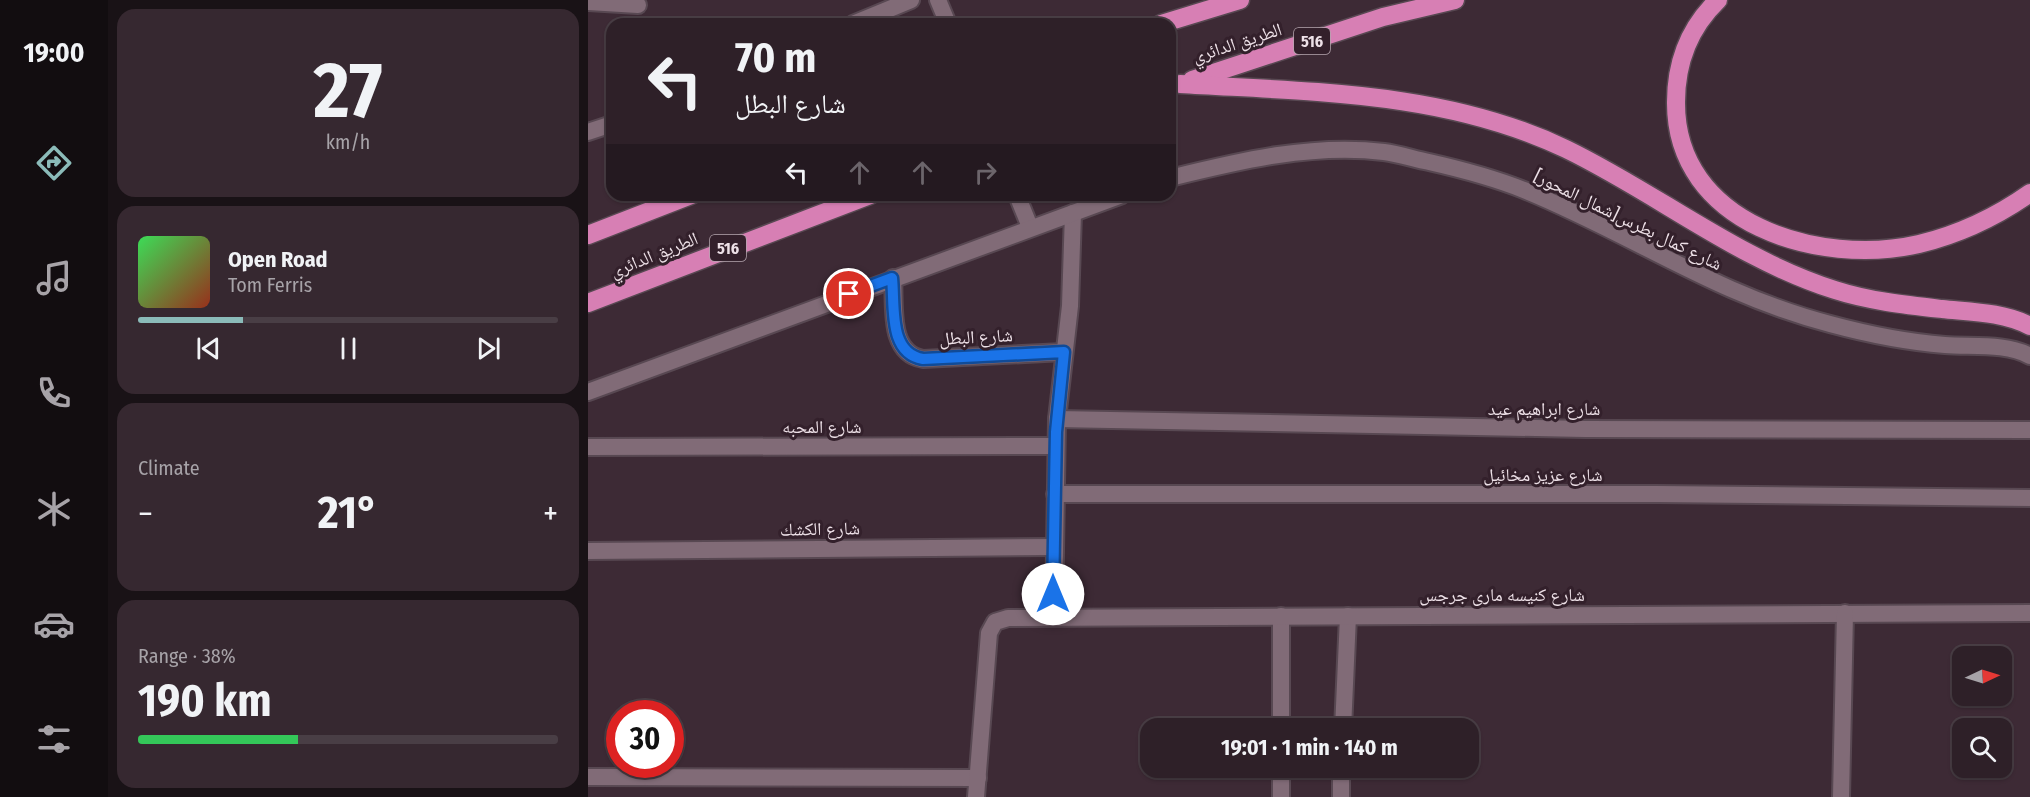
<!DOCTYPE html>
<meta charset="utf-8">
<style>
:root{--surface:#2e2028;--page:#362830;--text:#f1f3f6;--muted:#a7a3a8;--line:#493e45;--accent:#8bbbb9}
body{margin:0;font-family:"Fira Sans Condensed","Noto Naskh Arabic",sans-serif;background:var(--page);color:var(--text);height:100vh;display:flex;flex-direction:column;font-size:22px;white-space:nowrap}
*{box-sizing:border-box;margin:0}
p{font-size:20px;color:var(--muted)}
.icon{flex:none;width:33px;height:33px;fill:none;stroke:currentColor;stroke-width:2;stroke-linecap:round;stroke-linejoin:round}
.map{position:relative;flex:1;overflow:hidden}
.drawer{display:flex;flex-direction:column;gap:9px;padding:9px;background:#191216;width:480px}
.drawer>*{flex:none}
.top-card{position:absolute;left:18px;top:18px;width:570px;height:183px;border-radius:18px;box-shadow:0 2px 4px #0004,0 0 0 2px var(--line);background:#2e2028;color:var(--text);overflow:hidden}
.needle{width:39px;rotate:86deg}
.controls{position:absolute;left:1364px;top:646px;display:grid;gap:12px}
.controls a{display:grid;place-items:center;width:60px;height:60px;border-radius:12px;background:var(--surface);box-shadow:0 2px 4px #0004,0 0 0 2px var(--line);font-size:30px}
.speed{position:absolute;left:18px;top:700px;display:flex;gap:12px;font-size:30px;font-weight:700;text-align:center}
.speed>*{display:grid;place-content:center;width:78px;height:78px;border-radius:50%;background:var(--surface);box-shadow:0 2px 4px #0004,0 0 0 2px var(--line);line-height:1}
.speed .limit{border:9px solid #d22;background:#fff;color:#111}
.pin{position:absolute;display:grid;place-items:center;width:51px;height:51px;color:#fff;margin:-26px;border:3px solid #fff;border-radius:50%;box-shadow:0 2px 6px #0007}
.me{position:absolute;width:66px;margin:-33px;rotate:0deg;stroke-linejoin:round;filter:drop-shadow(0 0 4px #0008)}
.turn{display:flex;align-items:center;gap:21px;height:126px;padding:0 30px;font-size:27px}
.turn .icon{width:78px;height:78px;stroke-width:2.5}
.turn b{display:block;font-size:42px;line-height:51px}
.lanes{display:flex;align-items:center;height:57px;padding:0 30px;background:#0003;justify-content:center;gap:30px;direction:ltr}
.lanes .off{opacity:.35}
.big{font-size:45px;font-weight:700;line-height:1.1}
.drawer .card{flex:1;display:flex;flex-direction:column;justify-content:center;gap:9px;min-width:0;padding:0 21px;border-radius:18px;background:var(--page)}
.drawer .dial{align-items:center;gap:0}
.dial b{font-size:78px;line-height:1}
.song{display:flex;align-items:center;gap:18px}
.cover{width:72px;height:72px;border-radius:9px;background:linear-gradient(135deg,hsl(130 70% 55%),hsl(10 70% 35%))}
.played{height:6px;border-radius:3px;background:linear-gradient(90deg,var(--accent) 25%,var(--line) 25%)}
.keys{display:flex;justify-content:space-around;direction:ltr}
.heat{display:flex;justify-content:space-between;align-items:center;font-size:33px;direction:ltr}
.charge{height:9px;border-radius:4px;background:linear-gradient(90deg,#34c759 38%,var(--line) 0)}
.trip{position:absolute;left:552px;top:718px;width:339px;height:60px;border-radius:18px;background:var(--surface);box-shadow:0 2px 4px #0004,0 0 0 2px var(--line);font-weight:700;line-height:60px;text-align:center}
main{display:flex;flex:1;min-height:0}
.dock{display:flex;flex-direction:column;width:108px;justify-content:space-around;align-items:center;background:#120d10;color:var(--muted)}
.dock .icon{width:42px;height:42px}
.dock .current{color:var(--accent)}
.dock b{font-size:27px;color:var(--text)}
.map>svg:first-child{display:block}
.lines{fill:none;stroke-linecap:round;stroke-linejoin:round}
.minor-casing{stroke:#584852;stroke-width:20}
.tertiary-casing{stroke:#584852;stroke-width:20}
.motorway-casing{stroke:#584852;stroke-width:21}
.minor{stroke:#816b77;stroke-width:16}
.tertiary{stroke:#816b77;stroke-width:16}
.motorway{stroke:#d77fb4;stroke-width:18}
.route-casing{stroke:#114b97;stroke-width:15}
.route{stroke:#1a73e8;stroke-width:10}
.labels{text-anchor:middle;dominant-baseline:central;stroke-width:6;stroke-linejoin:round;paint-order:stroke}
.shield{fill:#33202b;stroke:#b5a6af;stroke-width:1.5}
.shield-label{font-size:16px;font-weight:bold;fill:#ede0e7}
.street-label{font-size:18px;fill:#ede0e7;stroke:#33202b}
</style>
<main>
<nav class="dock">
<b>19:00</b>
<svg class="icon current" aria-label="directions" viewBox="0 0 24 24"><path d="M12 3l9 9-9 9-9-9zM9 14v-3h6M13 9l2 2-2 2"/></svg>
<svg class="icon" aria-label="music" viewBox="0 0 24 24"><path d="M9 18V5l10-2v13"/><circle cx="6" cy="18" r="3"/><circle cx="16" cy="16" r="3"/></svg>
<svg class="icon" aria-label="phone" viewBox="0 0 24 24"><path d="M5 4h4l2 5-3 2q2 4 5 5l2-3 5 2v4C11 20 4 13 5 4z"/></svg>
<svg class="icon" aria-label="climate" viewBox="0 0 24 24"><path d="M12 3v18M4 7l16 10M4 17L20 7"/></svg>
<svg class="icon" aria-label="car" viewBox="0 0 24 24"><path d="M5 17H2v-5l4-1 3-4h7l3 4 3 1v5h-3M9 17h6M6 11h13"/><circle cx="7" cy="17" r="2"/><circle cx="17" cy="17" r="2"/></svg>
<svg class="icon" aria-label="filters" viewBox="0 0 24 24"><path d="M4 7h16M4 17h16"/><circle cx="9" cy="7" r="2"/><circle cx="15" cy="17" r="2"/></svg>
</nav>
<section class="drawer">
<div class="card dial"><b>27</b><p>km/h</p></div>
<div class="card">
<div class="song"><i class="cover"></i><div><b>Open Road</b><p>Tom Ferris</p></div></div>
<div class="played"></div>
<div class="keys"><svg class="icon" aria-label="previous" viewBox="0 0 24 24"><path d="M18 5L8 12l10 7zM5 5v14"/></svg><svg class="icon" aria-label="pause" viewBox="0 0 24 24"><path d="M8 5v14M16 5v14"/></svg><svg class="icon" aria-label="next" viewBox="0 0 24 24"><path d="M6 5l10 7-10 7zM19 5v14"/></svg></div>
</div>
<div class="card"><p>Climate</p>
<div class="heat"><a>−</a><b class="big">21°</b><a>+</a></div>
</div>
<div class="card"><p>Range · 38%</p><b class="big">190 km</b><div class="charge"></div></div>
</section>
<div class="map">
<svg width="1442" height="797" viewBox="0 0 1442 797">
<rect width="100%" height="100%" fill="#3d2a35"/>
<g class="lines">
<g class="minor-casing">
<g id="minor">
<path d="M 0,2 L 50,5"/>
<path d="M 265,24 L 323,0"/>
<path d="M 0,132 L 24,124"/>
<path d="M 305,278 C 307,307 300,353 335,359 L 476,352"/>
<path d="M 469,419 L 997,429 L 1442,430"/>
<path d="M 0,447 L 468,446"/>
<path d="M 467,494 L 1070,494 L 1442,498"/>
<path d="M 0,551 L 465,547"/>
<path d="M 466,617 L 469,419 L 482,306 L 485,213"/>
<path d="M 693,729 L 693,616"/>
<path d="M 755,729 L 760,616"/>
<path d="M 0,777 L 390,778"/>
<path d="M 388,797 L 401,633 L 407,622 L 420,618 L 1442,613"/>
<path d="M 693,797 L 693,768"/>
<path d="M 753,797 L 753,768"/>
<path d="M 1253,797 L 1257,613"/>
</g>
</g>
<g class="tertiary-casing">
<g id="tertiary">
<path d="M 350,0 L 360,24"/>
<path d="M 582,178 C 651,161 725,143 796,152 C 811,154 826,159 841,162 C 872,169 906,178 936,190 C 1042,233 1129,295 1242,324 C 1279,334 1319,342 1357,345 C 1384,347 1419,343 1442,356"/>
<path d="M 429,195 L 442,227"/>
<path d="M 0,392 L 534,195"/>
</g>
</g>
<g class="motorway-casing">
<g id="motorway">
<path d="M 1130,0 C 1101,28 1088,62 1088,102 C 1087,224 1231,267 1331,244 C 1372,234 1408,217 1442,193"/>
<path d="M 573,24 L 652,0"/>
<path d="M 604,80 L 795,17 L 867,0"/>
<path d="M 592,84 C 723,92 857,91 978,149 C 1069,193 1149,259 1247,290 C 1281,301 1318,305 1354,309 C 1383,312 1415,312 1442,326"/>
<path d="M 0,235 L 103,195"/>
<path d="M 0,303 L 282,195"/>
</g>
</g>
<use href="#minor" class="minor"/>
<use href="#tertiary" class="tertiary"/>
<use href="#motorway" class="motorway"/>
</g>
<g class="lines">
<g class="route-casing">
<path id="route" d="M 261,294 L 304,278 C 307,307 300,353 335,359 L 476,352 L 468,432 L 465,594"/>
</g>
<use href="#route" class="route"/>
</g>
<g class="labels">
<g class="shield">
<rect x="706" y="28" width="36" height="26" rx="4.5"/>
<rect x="122" y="235" width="36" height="26" rx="4.5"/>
</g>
<g class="shield-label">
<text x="724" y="41">516</text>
<text x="140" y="248">516</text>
</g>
<g class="street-label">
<text transform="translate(649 43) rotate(-18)">الطريق الدائري</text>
<text transform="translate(1040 220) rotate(26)">شارع كمال بطرس[شمال المحور]</text>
<text transform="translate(66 255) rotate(-22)">الطريق الدائري</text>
<text transform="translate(388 337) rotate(-3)">شارع البطل</text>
<text x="956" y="409">شارع ابراهيم عيد</text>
<text x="234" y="427">شارع المحبه</text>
<text x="955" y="475">شارع عزيز مخائيل</text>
<text transform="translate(232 529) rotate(-1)">شارع الكشك</text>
<text x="914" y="595">شارع كنيسه مارى جرجس</text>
</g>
</g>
</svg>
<div class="controls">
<a><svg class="needle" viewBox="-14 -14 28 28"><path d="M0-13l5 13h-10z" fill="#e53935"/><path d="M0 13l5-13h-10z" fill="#a7a3a8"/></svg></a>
<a><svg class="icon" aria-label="search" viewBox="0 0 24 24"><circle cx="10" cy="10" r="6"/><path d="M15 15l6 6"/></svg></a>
</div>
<div class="speed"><div class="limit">30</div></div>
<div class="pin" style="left:261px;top:294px;background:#d93025"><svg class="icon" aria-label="arrive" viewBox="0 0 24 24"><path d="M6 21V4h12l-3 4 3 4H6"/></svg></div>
<svg class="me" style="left:465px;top:594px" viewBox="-20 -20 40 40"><circle r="19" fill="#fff"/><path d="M0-13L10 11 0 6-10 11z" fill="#1a73e8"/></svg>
<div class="trip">19:01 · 1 min · 140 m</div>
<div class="top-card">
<div class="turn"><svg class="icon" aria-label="left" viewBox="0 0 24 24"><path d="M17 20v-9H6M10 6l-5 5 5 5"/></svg><div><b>70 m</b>شارع البطل</div></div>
<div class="lanes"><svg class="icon" aria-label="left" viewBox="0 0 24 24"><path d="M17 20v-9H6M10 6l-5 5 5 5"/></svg><svg class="icon off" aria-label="ahead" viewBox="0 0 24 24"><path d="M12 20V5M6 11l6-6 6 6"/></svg><svg class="icon off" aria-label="ahead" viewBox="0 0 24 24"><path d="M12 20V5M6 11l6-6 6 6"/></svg><svg class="icon off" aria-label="right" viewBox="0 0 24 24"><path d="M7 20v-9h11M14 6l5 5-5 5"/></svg></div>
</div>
</div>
</main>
